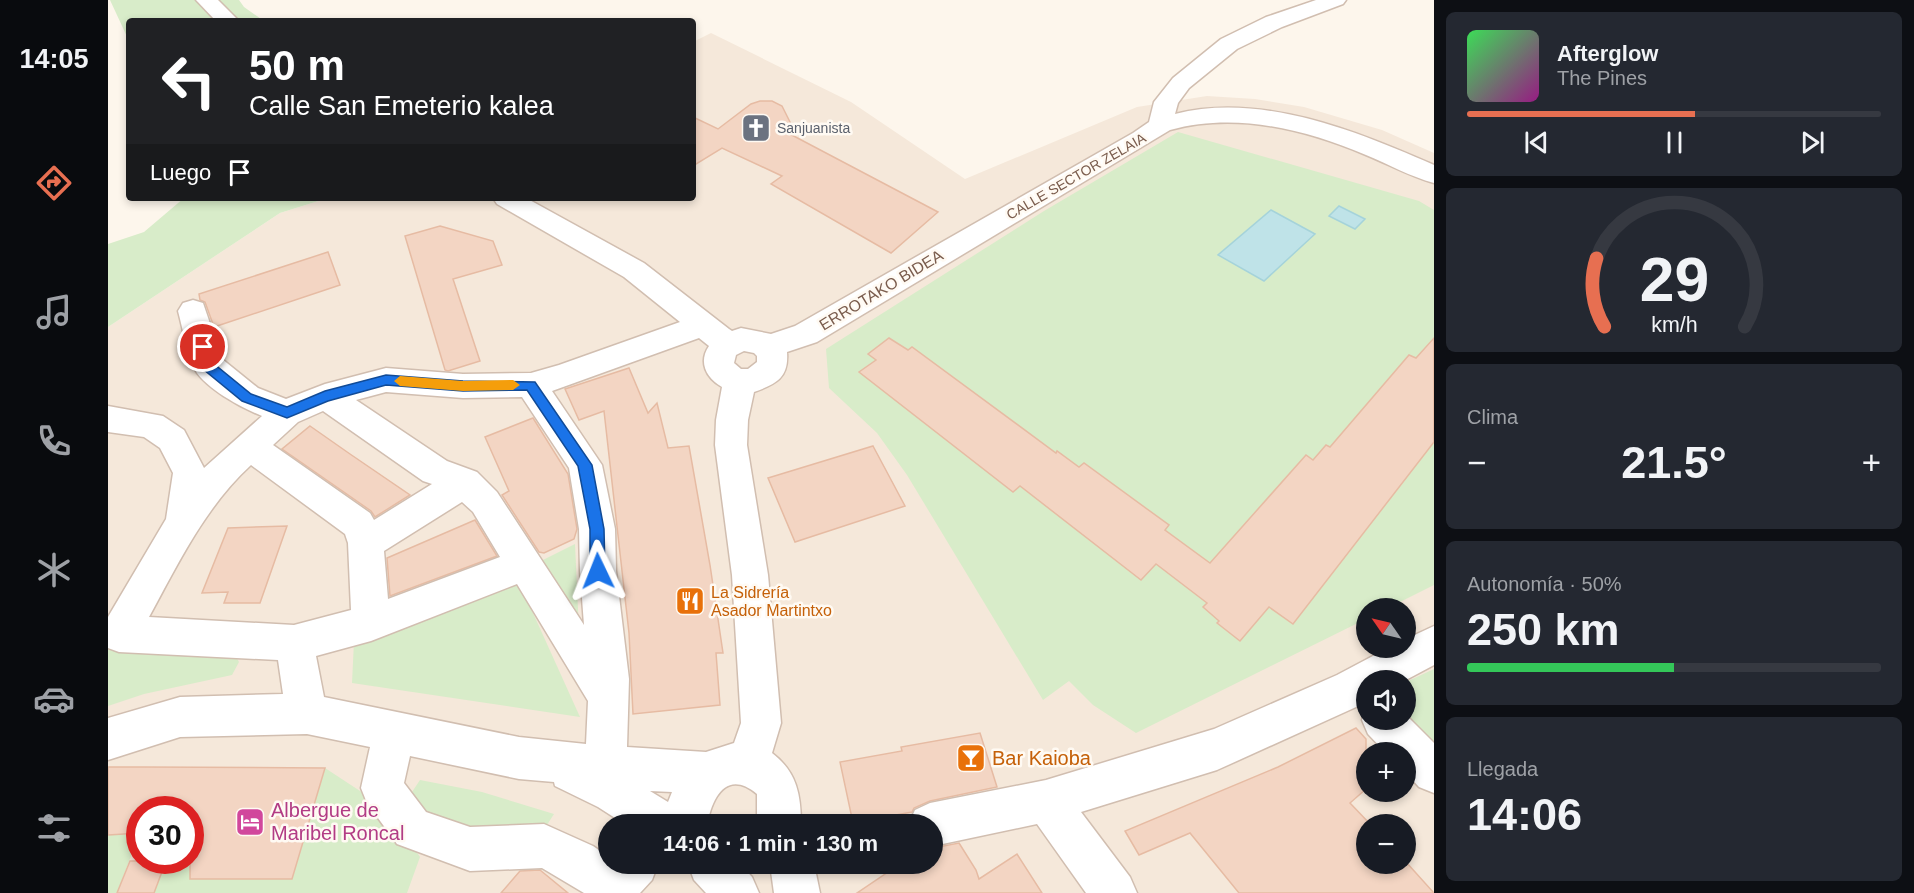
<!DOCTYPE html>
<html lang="es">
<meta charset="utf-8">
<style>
:root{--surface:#171b24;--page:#242831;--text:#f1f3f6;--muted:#9ea1a6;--line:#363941;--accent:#e76f51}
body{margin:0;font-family:Helvetica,sans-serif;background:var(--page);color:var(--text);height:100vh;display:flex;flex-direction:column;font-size:22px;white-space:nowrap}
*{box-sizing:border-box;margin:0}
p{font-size:20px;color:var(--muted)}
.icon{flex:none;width:33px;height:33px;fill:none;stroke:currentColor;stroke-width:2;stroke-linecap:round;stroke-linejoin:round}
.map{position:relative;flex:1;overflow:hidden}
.drawer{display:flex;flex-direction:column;gap:12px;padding:12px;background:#0d0f14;width:480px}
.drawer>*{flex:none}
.top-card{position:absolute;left:18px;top:18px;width:570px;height:183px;border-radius:6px;box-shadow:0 3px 9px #0003;background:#202124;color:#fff;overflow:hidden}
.needle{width:39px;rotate:304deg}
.buttons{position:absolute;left:1248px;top:598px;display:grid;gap:12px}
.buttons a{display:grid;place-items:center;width:60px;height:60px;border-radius:50%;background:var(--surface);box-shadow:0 3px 9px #0003;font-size:30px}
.speed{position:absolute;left:18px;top:796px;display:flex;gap:12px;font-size:30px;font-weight:700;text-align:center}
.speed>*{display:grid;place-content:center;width:78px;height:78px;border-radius:50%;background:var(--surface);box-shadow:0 3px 9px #0003;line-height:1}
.speed .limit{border:9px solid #d22;background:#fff;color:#111}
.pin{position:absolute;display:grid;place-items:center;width:51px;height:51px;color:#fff;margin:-26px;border:3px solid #fff;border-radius:50%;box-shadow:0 2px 6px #0007}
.me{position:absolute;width:66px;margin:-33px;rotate:358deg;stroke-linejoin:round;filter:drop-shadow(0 0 4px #0008)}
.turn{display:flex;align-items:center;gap:21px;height:126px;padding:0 24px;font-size:27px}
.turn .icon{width:78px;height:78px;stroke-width:2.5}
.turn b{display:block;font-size:42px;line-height:51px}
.then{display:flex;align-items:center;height:57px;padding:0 24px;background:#0003;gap:12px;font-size:22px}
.big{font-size:45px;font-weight:800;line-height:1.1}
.drawer .tile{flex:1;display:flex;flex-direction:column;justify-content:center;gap:9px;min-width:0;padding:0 21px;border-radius:9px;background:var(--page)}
.drawer .dial{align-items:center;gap:0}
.dial svg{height:156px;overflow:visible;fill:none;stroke:var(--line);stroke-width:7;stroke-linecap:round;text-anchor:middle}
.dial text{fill:var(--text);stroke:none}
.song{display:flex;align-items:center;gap:18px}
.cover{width:72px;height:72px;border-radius:9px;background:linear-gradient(135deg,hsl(130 70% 55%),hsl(310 70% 35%))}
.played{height:6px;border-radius:3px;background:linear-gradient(90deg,var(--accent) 55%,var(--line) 55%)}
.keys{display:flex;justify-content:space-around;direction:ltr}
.heat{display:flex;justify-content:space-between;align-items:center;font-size:33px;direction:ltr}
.charge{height:9px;border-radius:4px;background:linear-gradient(90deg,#34c759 50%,var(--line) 0)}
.trip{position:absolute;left:490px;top:814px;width:345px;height:60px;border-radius:30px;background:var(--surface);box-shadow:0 3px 9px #0003;font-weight:800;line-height:60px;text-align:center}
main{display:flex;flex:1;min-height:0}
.dock{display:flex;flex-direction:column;width:108px;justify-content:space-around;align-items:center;background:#090b0e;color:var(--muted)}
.dock .icon{width:42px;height:42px}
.dock .on{color:var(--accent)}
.dock b{font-size:27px;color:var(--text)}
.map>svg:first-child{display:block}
.residential{fill:#f5e8da;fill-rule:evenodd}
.green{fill:#d8ecc9}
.water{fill:#bfe3e8;stroke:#a5d3da;stroke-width:1.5}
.building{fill:#f3d5c3;stroke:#e6bba3;stroke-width:1.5}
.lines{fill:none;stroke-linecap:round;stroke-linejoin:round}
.minor-casing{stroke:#d1beb0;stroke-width:3}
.minor{fill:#fff;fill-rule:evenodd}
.route{fill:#1a73e8;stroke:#114b97;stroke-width:1.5}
.slow{fill:#f59e0b}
.labels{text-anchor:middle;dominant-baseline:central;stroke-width:5;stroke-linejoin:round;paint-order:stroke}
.far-worship-label{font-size:14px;fill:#5b616d;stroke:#fffaf3;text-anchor:start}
.far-street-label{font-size:14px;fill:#7a5c4d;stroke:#fffaf3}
.street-label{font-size:16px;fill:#7a5c4d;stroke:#fffaf3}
.food-label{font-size:16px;fill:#c56008;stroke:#fffaf3;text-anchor:start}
.near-food-label{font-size:20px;fill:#c56008;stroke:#fffaf3;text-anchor:start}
.near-hotel-label{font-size:20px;fill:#b23c85;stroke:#fffaf3;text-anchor:start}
</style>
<main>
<nav class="dock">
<b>14:05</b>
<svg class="icon on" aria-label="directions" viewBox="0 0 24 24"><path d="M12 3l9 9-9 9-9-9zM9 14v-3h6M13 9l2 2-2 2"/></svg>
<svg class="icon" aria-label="music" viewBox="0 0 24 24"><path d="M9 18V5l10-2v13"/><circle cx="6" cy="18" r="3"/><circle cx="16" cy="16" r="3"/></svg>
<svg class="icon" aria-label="phone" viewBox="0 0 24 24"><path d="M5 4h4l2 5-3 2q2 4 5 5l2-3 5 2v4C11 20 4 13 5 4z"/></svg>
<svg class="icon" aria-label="climate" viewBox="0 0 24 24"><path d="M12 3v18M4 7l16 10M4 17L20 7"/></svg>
<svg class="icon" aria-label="car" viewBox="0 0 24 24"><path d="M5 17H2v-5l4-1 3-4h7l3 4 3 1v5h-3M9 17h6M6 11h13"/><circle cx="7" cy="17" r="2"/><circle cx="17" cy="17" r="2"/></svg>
<svg class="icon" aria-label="filters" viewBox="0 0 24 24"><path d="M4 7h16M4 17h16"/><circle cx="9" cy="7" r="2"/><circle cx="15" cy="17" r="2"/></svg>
</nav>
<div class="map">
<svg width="1326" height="893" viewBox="0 0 1326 893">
<rect width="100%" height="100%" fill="#fdf6ec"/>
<path class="residential" d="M 603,33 L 743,102 L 857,179 L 1029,107 L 1099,96 L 1147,99 L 1196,107 L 1274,130 L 1326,153 L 1326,893 L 0,893 L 0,327 L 172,213 L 220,198 L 585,198 L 585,42 ZM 1258,609 L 1298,609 L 1298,648 L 1258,648 ZM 1258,681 L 1298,681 L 1298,720 L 1258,720 ZM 1258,753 L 1298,753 L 1298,792 L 1258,792 ZM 32,810 L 82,810 L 82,861 L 32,861 ZM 501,825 L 825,825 L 825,864 L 501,864 ZM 1258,825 L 1298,825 L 1298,864 L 1258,864 Z"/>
<g class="green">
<path d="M 2,0 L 131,0 L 136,7 L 156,21 L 21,21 L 21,41 Z"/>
<path d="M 1070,132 L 1311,201 L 1326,210 L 1326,585 L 1278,609 L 1258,609 L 1258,619 L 1028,733 L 985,705 L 961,681 L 935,700 L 799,475 L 769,433 L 721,388 L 718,349 L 936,211 Z"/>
<path d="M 76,198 L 220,198 L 172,213 L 0,327 L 0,244 L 36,232 Z"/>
<path d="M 467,544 L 471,631 L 429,563 Z"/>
<path d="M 411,582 L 472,717 L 244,683 L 246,641 Z"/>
<path d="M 0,643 L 126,653 L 131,662 L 124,675 L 36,694 L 0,706 Z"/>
<path d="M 1326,669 L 1326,750 L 1298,720 L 1298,682 Z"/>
<path d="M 217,768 L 278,808 L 312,857 L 299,893 L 46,893 L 56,865 L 95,865 L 91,879 L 184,879 Z"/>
<path d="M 312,780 L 374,792 L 446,814 L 428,842 L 327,830 L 298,801 Z"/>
<path d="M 0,835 L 31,835 L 9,893 L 0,893 Z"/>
</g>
<g class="water">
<path d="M 1231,206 L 1257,219 L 1247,229 L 1221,216 Z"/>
<path d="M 1163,210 L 1207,234 L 1156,281 L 1110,255 Z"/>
</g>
<g class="building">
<path d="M 652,101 L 664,101 L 674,106 L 685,128 L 680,133 L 830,212 L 783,253 L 663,184 L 674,176 L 614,148 L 585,166 L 585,117 L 610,129 L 643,104 Z"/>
<path d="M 332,226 L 385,241 L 394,265 L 345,279 L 372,361 L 340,371 L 337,370 L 297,236 Z"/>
<path d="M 220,252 L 232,285 L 106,327 L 97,302 L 92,300 L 91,294 Z"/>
<path d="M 781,338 L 800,350 L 804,347 L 948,453 L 949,451 L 971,467 L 976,463 L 1061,525 L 1057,530 L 1102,563 L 1198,455 L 1205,460 L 1218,445 L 1222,447 L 1301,355 L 1308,358 L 1326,338 L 1326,442 L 1185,624 L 1161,607 L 1132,641 L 1109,623 L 1111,621 L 1095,607 L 1099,603 L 1048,564 L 1033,580 L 912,486 L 905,492 L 751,372 L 768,360 L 760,354 Z"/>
<path d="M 521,368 L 540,413 L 549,403 L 560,448 L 581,446 L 602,565 L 615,653 L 608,653 L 612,705 L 525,714 L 521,633 L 496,411 L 471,420 L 457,389 Z"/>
<path d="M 425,418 L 460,474 L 469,529 L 466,539 L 436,553 L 431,552 L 394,495 L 401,491 L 377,437 Z"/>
<path d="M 202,426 L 242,454 L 302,495 L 267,517 L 263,511 L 174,449 Z"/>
<path d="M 765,446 L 797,506 L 687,542 L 660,478 Z"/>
<path d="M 367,520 L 389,556 L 282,596 L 279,558 Z"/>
<path d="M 179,526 L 152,603 L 116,603 L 120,592 L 94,593 L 120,528 Z"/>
<path d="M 1248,728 L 1258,739 L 1258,789 L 1242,803 L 1263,825 L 1258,825 L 1258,864 L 1298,864 L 1298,862 L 1326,893 L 1131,893 L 1082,833 L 1031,855 L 1017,831 L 1170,767 Z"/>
<path d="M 872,733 L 889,787 L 822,801 L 806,808 L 804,812 L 745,823 L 732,762 L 794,751 L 793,747 Z"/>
<path d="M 0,767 L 35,767 L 217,768 L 184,879 L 82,879 L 82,810 L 32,810 L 32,833 L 0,835 Z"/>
<path d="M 851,843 L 868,870 L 871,879 L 909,854 L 934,893 L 749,893 L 792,864 L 825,864 L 825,848 Z"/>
<path d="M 22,861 L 58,861 L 46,893 L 9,893 Z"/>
<path d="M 432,870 L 460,893 L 393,893 L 412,871 Z"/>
</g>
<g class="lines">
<g class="minor-casing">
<g id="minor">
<path d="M 88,0 L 110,0 L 131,21 L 108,21 Z"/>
<path d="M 1208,0 L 1238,0 L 1235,4 L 1174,27 L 1129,49 L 1081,88 L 1070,103 L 1067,114 C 1153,92 1248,131 1326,165 L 1326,183 C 1303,177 1280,164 1258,155 C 1196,129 1128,112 1062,130 L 709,342 L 679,352 C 681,378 668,384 646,392 L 640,420 L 639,445 L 660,575 L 673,723 L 664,753 C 689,772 693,795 693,825 L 649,825 L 649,794 C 619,769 604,797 599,825 L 518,825 L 490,807 L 447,786 L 446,782 L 411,779 L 302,756 L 296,783 L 318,812 L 362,827 L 436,824 L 485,846 L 501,857 L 501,864 L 550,864 L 544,880 L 532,893 L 476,893 L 434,868 L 362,871 L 289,844 L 259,803 L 253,788 L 262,747 L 199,734 L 72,737 L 0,760 L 0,718 L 72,697 L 175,694 L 170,660 L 11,652 L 0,648 L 0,617 L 58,519 L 65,473 L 52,448 L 36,437 L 0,432 L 0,406 L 55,416 L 76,430 L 96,468 L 154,416 C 134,408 94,387 85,366 C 78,350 75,329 70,311 L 75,303 L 85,300 L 95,303 L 114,359 L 150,388 L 178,399 L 217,384 L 278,368 L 355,374 L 423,373 L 451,365 L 572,322 L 516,277 L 389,204 L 385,198 L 418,198 L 536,263 L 621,329 L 624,331 L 633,328 L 663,334 L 687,326 L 1025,133 L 1041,122 L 1046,102 L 1065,78 L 1113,39 L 1158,17 ZM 591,338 L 601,346 C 590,362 598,378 614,387 L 608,420 L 607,445 L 624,575 L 633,723 L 626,743 L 598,752 L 519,747 L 521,679 L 508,571 L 507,529 L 494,465 L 444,391 ZM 636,351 L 646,353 L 649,356 L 649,362 L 640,369 L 633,369 L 626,363 L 628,355 ZM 278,392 L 355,398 L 414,397 L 461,468 L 471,529 L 472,571 L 476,625 L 389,492 L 369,472 L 339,461 L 248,400 ZM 215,411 L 315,481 L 324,484 L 266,520 L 262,513 L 165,445 L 190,422 ZM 143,465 L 237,534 L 240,543 L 243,610 L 186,625 L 41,617 C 70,564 97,507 143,465 ZM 354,502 L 365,512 L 392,557 L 280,599 L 276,551 ZM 409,584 L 480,701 L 478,744 L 411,737 L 216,697 L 208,656 L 263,641 ZM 542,791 L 564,792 L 560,802 Z"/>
<path d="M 1326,626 L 1326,665 L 1296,681 L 1258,681 L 1257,703 L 1109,770 L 973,812 L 1022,877 L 1029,893 L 978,893 L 929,824 L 825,846 L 825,825 L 800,825 L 807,810 L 822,803 L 938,780 L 1106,729 L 1229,675 L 1280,648 L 1298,648 L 1298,639 Z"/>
<path d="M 1258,708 L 1258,720 L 1298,720 L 1298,715 L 1326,743 L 1326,793 L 1311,787 L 1298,773 L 1298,753 L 1278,753 L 1260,734 L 1254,720 Z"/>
<path d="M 580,864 L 632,864 L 644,877 L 651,893 L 598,893 L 586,880 Z"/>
<path d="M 662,864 L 706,864 L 712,893 L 666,893 Z"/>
</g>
</g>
<use href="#minor" class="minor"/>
</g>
<path class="route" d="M 95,342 L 101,347 L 105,363 L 143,394 L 179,407 L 217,391 L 278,375 L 355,381 L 427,382 L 484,465 L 496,529 L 497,571 L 495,576 L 490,578 L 485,576 L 482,571 L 482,529 L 470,466 L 419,390 L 355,391 L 278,385 L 220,401 L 179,418 L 134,401 L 95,369 L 88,347 Z"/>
<path class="slow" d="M 292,376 L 355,381 L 405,380 L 412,385 L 405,390 L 355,391 L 292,386 L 286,381 Z"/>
<defs>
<g id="church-square" transform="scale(1.5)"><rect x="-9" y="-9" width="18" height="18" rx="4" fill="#6b7280" stroke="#fffaf3"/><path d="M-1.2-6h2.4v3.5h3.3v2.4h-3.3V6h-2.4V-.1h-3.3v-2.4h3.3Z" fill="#fff"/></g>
<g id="restaurant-square" transform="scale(1.5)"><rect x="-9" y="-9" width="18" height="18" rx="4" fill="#e8710a" stroke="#fffaf3"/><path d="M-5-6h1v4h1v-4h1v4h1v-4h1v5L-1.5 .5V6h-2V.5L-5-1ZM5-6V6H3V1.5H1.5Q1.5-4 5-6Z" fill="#fff"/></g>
<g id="bar-square" transform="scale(1.5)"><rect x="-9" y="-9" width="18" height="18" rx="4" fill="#e8710a" stroke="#fffaf3"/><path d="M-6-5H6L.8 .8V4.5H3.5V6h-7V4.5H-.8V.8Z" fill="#fff"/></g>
<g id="hotel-square" transform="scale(1.5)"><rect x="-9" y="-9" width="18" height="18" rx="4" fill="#d1479c" stroke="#fffaf3"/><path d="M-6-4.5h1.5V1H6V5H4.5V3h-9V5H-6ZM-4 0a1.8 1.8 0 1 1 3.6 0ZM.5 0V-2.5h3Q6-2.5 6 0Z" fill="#fff"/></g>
</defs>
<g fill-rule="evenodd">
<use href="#church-square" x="648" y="128"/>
<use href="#restaurant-square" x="582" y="601"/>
<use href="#bar-square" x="863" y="758"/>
<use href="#hotel-square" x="142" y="822"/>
</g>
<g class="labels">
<g class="far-worship-label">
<text x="669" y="128">Sanjuanista</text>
</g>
<g class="far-street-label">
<text transform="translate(968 176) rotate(-30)">CALLE SECTOR ZELAIA</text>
</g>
<g class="street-label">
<text transform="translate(773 290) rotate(-31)">ERROTAKO BIDEA</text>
</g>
<g class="food-label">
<text x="603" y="592">La Sidrería<tspan x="603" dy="18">Asador Martintxo</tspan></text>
</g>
<g class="near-food-label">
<text x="884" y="758">Bar Kaioba</text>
</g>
<g class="near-hotel-label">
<text x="163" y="810">Albergue de<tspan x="163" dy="23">Maribel Roncal</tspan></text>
</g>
</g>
</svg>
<div class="buttons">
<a><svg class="needle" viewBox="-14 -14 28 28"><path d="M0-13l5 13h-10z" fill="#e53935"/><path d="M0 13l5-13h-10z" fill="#9ea1a6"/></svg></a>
<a><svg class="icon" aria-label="sound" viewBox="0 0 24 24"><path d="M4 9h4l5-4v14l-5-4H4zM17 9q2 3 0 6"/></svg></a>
<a>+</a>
<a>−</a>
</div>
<div class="speed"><div class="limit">30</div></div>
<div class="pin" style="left:95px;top:347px;background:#d93025"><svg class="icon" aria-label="arrive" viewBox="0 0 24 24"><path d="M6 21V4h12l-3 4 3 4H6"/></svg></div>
<svg class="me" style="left:490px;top:571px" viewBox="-20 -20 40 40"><path d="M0-17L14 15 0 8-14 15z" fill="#1a73e8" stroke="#fff" stroke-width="4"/></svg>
<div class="trip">14:06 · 1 min · 130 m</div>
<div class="top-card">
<div class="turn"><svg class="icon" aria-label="left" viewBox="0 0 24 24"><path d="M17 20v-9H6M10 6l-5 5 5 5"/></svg><div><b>50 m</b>Calle San Emeterio kalea</div></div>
<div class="then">Luego<svg class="icon" aria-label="arrive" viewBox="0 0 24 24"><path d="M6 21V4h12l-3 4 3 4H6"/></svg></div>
</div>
</div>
<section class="drawer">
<div class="tile">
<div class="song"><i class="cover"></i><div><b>Afterglow</b><p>The Pines</p></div></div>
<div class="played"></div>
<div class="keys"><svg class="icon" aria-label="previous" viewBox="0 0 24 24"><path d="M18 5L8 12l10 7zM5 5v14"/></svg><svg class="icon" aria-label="pause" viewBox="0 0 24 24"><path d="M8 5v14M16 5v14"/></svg><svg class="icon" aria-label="next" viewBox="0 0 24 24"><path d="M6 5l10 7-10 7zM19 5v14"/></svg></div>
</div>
<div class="tile dial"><svg viewBox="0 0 100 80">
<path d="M14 69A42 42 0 1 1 86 69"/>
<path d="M14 69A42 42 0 0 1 10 34" stroke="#e76f51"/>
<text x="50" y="56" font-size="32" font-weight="700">29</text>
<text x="50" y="72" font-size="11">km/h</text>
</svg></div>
<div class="tile"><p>Clima</p>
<div class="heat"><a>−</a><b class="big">21.5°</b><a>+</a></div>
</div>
<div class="tile"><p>Autonomía · 50%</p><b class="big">250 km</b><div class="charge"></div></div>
<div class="tile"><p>Llegada</p><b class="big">14:06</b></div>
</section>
</main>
